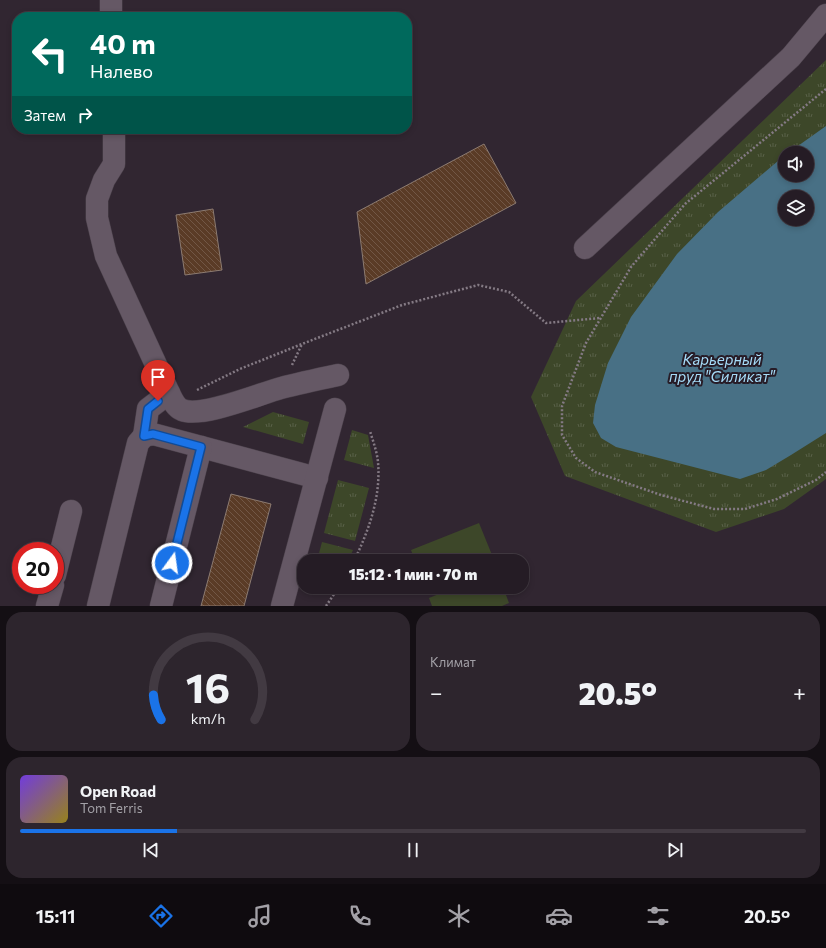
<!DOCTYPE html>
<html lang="ru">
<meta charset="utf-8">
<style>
:root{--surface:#251c25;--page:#2d252d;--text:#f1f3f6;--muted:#a3a1a7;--line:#423a42;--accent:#1a73e8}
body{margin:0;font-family:Commissioner,sans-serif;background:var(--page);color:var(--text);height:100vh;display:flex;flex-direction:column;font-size:15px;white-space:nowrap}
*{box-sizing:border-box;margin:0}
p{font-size:13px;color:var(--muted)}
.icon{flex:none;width:22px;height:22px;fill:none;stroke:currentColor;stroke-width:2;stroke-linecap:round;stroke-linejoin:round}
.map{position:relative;height:606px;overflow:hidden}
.details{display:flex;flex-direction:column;gap:6px;padding:6px;background:#140f14;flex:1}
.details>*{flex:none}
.hud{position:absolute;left:12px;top:12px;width:400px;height:122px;border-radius:16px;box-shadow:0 2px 6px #0003,0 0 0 1px var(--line);background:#00695c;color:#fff;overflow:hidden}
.fabs{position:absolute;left:778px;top:146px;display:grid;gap:8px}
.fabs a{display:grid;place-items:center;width:36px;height:36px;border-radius:50%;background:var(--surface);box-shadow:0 2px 6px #0003,0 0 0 1px var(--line);font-size:20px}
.speed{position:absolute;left:12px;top:542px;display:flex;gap:8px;font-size:20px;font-weight:700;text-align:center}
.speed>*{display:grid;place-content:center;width:52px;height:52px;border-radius:50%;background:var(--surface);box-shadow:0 2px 6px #0003,0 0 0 1px var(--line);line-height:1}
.speed .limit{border:6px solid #d22;background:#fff;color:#111}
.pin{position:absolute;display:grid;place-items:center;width:34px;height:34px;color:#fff;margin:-41px -17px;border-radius:50% 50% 50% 0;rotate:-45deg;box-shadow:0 0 4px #0007}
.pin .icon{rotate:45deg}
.me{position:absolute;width:44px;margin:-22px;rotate:14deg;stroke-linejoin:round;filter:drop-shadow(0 0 3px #0008)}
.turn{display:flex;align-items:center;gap:14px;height:84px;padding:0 12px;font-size:18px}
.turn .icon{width:52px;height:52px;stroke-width:2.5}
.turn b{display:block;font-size:28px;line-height:34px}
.then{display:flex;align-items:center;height:38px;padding:0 12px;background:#0003;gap:8px;font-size:15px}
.big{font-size:30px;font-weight:800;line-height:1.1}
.details .widget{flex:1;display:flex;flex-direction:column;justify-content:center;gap:6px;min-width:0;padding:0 14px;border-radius:16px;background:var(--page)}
.details .dial{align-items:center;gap:0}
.dial svg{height:104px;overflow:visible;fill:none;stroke:var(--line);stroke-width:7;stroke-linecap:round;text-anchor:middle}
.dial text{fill:var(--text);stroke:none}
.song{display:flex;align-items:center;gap:12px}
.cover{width:48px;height:48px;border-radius:6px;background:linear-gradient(135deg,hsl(260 70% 55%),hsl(50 70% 35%))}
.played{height:4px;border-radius:2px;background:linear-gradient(90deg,var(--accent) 20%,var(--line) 20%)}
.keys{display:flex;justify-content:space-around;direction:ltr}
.heat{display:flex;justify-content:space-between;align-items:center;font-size:22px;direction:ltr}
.details .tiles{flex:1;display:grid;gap:6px;grid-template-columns:1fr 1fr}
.widget:last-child{grid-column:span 2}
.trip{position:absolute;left:297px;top:554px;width:232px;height:40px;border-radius:16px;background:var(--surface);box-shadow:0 2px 6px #0003,0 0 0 1px var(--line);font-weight:800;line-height:40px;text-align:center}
.dock{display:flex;height:64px;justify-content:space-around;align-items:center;background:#0f0b0f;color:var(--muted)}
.dock .icon{width:28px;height:28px}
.dock .on{color:var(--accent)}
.dock b{font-size:18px;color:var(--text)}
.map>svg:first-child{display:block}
.park{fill:url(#park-tufts);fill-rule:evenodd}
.garden{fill:#3d4729}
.water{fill:#487085;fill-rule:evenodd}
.building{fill:url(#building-back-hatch);stroke:#8c7b71}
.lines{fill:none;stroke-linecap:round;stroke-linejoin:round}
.minor-casing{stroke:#4c424c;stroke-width:23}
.path{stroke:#847a84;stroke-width:2.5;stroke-dasharray:2 2;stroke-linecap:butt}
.minor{stroke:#655865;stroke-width:22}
.route-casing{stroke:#114b97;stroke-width:10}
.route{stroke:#1a73e8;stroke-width:7}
.labels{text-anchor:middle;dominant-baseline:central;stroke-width:4;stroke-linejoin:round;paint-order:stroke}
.water-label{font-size:15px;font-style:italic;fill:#a6dcf9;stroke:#271c27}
</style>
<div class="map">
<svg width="826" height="606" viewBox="0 0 826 606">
<defs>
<pattern id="park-tufts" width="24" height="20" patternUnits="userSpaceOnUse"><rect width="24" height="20" fill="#3d4729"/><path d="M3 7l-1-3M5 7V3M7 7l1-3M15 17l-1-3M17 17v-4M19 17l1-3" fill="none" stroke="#596148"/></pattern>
<pattern id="building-back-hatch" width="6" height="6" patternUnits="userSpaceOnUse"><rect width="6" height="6" fill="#5a3b26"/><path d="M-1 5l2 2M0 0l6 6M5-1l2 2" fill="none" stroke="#725746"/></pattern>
</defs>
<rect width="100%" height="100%" fill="#312631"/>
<g class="park">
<path d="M 826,60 L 826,479 L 784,509 L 716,532 L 565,476 L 531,397 L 576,301 ZM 785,153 L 807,153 L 807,175 L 785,175 ZM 785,197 L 807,197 L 807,219 L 785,219 Z"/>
<path d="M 273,412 L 309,422 L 303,444 L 243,427 Z"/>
<path d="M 352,430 L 368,435 L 374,468 L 344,460 Z"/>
<path d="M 338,480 L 369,488 L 355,541 L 324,533 Z"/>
<path d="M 322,542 L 353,550 L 348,561 L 317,561 Z"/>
</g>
<g class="garden">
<path d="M 479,523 L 492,555 L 477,561 L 415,561 L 411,550 Z"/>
<path d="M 456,587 L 503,587 L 509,603 L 502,606 L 432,606 L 429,598 Z"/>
</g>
<path class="water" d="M 826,126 L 826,433 L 791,455 L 766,470 L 740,479 L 616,447 L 601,438 L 593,423 L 595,405 L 608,363 L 631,317 L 677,254 L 718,212 L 785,155 L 785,175 L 807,175 L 807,153 L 788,153 ZM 785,197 L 807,197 L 807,219 L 785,219 Z"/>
<g class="building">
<path d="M 484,144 L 516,203 L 366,284 L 357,212 Z"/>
<path d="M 213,209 L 222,270 L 185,275 L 176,215 Z"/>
<path d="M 231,494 L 271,504 L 244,606 L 201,606 Z"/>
</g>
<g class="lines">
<g class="minor-casing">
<g id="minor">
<path d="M 111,0 L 111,17"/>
<path d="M 114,129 L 114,164 L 104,180 L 97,199 L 97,218 L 106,256 L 169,393 L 148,409 L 144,436"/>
<path d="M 585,248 L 791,57 L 826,15"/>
<path d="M 169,393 C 172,399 175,407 182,410 C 202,418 259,394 281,388 C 300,383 319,379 338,375"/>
<path d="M 55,575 L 71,511"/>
<path d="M 47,606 L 53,585"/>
<path d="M 98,606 L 138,443 L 144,436 L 153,434 L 317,478"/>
<path d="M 161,606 L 201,447"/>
<path d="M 282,606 L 335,409"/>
</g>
</g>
<g class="path">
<path d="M 826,89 L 685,204 L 631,267 L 586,343 L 562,406 L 562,435 L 576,458 L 595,472 L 661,495 L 714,509 L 745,509 L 777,499 L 816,480 L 826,472"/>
<path d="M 292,365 L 302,344"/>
<path d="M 197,390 L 240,369 L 302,344 L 402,305 L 478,285 L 509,292 L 546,323 L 600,318"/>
<path d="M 354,561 C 369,530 381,497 378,462 C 377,452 373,441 370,431"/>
<path d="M 326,606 L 339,587"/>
</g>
<use href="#minor" class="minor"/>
</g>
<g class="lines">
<g class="route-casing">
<path id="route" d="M 158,401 L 148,409 L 144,436 L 153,434 L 201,447 L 172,563"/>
</g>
<use href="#route" class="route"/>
</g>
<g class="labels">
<g class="water-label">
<text x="722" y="359">Карьерный<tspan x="722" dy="17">пруд "Силикат"</tspan></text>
</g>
</g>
</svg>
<div class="fabs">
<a><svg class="icon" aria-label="sound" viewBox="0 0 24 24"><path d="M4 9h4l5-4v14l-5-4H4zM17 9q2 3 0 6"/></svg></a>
<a><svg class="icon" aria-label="layers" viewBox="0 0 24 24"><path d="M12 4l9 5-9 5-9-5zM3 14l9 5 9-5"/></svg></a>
</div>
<div class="speed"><div class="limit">20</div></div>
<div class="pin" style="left:158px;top:401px;background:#d93025"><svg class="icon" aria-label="arrive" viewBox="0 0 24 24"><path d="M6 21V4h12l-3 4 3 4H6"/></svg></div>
<svg class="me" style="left:172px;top:563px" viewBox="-20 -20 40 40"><circle r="17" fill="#1a73e8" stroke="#fff" stroke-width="3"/><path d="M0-11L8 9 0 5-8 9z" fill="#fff"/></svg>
<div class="trip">15:12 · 1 мин · 70 m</div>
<div class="hud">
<div class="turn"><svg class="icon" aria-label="left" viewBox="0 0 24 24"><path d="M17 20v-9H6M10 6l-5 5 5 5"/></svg><div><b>40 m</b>Налево</div></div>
<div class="then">Затем<svg class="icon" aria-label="right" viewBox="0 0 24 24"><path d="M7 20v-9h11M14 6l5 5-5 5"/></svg></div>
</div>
</div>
<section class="details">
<div class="tiles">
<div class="widget dial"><svg viewBox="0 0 100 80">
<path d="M14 69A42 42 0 1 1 86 69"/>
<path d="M14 69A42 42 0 0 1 8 50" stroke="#1a73e8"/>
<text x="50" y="56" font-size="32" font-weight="700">16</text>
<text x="50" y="72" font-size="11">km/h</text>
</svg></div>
<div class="widget"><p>Климат</p>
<div class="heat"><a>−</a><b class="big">20.5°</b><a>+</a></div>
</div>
<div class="widget">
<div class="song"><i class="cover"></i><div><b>Open Road</b><p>Tom Ferris</p></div></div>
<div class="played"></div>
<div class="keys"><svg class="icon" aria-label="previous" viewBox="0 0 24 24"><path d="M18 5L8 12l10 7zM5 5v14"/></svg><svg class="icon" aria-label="pause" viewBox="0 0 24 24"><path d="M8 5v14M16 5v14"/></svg><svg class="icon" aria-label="next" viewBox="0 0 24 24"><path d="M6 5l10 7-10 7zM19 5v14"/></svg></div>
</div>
</div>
</section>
<nav class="dock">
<b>15:11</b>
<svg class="icon on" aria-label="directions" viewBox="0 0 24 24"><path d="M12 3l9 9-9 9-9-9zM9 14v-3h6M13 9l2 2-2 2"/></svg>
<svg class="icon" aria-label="music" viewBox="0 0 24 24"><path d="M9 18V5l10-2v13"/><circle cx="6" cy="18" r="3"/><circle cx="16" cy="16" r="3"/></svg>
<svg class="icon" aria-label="phone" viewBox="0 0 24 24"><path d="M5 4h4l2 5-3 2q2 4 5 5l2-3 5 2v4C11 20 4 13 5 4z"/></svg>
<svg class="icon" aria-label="climate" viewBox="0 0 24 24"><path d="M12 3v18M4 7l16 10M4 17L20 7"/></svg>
<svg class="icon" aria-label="car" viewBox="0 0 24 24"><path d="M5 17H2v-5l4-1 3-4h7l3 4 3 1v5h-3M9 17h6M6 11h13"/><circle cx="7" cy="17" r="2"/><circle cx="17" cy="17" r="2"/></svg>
<svg class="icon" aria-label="filters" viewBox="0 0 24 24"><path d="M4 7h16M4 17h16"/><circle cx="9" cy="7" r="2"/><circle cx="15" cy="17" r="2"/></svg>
<b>20.5°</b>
</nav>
